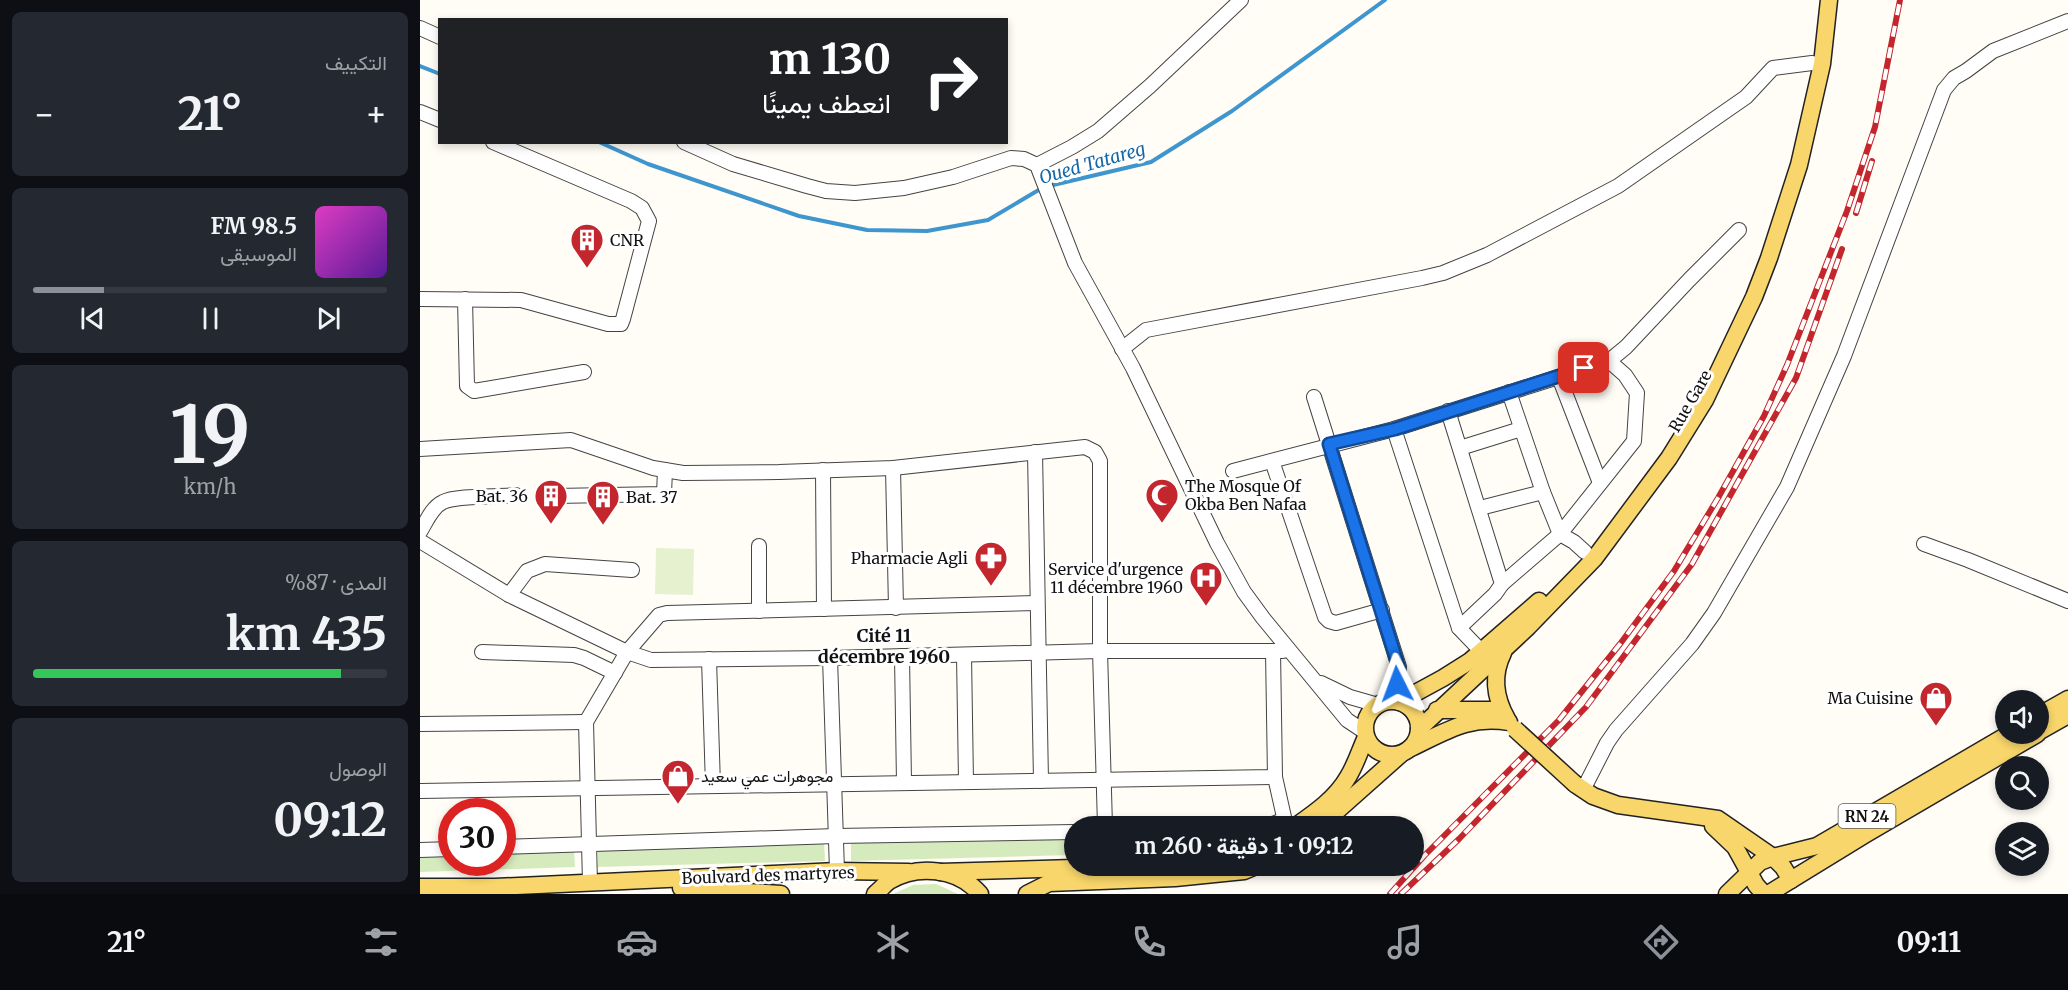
<!DOCTYPE html>
<html lang="ar">
<meta charset="utf-8">
<style>
:root{--surface:#171b24;--page:#242831;--text:#f1f3f6;--muted:#9ea1a6;--line:#363941;--accent:#8c9099}
body{margin:0;font-family:Merriweather,Vazirmatn,serif;background:var(--page);color:var(--text);direction:rtl;height:100vh;display:flex;flex-direction:column;font-size:22px;white-space:nowrap}
*{box-sizing:border-box;margin:0}
p{font-size:20px;color:var(--muted)}
.icon{flex:none;width:33px;height:33px;fill:none;stroke:currentColor;stroke-width:2;stroke-linecap:round;stroke-linejoin:round}
.map{position:relative;flex:1;overflow:hidden;direction:ltr}
.side{display:flex;flex-direction:column;gap:12px;padding:12px;background:#0d0f14;width:420px}
.side>*{flex:none}
.banner{position:absolute;left:18px;top:18px;width:570px;height:126px;border-radius:0px;box-shadow:0 3px 9px #0003;direction:rtl;background:#202124;color:#fff;overflow:hidden}
.buttons{position:absolute;left:1575px;top:690px;display:grid;gap:12px}
.buttons a{display:grid;place-items:center;width:54px;height:54px;border-radius:50%;background:var(--surface);box-shadow:0 3px 9px #0003;font-size:30px}
.speed{position:absolute;left:18px;top:798px;display:flex;gap:12px;font-size:30px;font-weight:700;text-align:center}
.speed>*{display:grid;place-content:center;width:78px;height:78px;border-radius:50%;background:var(--surface);box-shadow:0 3px 9px #0003;line-height:1}
.speed .limit{border:9px solid #d22;background:#fff;color:#111}
.pin{position:absolute;display:grid;place-items:center;width:51px;height:51px;color:#fff;margin:-26px;border-radius:12px;box-shadow:0 3px 9px #0006}
.me{position:absolute;width:66px;margin:-33px;rotate:357deg;stroke-linejoin:round;filter:drop-shadow(0 0 4px #0008)}
.turn{display:flex;align-items:center;gap:21px;height:126px;padding:0 18px;font-size:27px}
.turn .icon{width:78px;height:78px;stroke-width:2.5}
.turn b{display:block;font-size:42px;line-height:51px}
.big{font-size:45px;font-weight:700;line-height:1.1}
.side .tile{flex:1;display:flex;flex-direction:column;justify-content:center;gap:9px;min-width:0;padding:0 21px;border-radius:9px;background:var(--page)}
.side .dial{align-items:center;gap:0}
.dial b{font-size:78px;line-height:1}
.song{display:flex;align-items:center;gap:18px}
.cover{width:72px;height:72px;border-radius:9px;background:linear-gradient(135deg,hsl(310 70% 55%),hsl(270 70% 35%))}
.played{height:6px;border-radius:3px;background:linear-gradient(90deg,var(--accent) 20%,var(--line) 20%)}
.keys{display:flex;justify-content:space-around;direction:ltr}
.heat{display:flex;justify-content:space-between;align-items:center;font-size:33px;direction:ltr}
.charge{height:9px;border-radius:4px;background:linear-gradient(90deg,#34c759 87%,var(--line) 0)}
.trip{position:absolute;left:644px;top:816px;width:360px;height:60px;border-radius:30px;background:var(--surface);box-shadow:0 3px 9px #0003;font-weight:700;line-height:60px;text-align:center;direction:rtl}
.tab-bar{display:flex;height:96px;justify-content:space-around;align-items:center;background:#090b0e;color:var(--muted)}
.tab-bar .icon{width:42px;height:42px}
.tab-bar .selected{color:var(--accent)}
.tab-bar b{font-size:27px;color:var(--text)}
main{display:flex;flex:1;min-height:0}
.map>svg:first-child{display:block}
.green{fill:#d5ebbd}
.pitch{fill:#e6f2cf}
.lines{fill:none;stroke-linecap:round;stroke-linejoin:round}
.stream{stroke:#3f96cf;stroke-width:4}
.minor-casing{stroke:#444;stroke-width:16}
.major-casing{stroke:#222;stroke-width:19}
.minor{stroke:#fff;stroke-width:14}
.major{stroke:#f9d66b;stroke-width:16}
.rail-casing{stroke:#c4262e;stroke-width:6}
.rail{stroke:#fff;stroke-width:4;stroke-dasharray:11;stroke-linecap:butt}
.major-bridge-casing{stroke:#222;stroke-width:19;stroke-linecap:butt}
.major-bridge{stroke:#f9d66b;stroke-width:16}
.route-casing{stroke:#114b97;stroke-width:15}
.route{stroke:#1a73e8;stroke-width:10}
.labels{text-anchor:middle;dominant-baseline:central;stroke-width:6;stroke-linejoin:round;paint-order:stroke}
.shield{fill:#fff;stroke:#585858;stroke-width:1.5}
.shield-label{font-size:15px;font-weight:bold;fill:#111}
.poi-label{font-size:16px;fill:#111;stroke:#fff;text-anchor:start}
.street-label{font-size:16px;fill:#111;stroke:#fff}
.water-label{font-size:18px;font-style:italic;fill:#1768a6;stroke:#fff}
.neighbourhood-label{font-size:18px;font-weight:bold;fill:#111;stroke:#fff}
</style>
<main>
<div class="map">
<svg width="1648" height="894" viewBox="0 0 1648 894">
<rect width="100%" height="100%" fill="#fffdf5"/>
<g class="green">
<path d="M 654,836 L 654,855 L 431,861 L 431,843 Z"/>
<path d="M 404,841 L 405,861 L 178,867 L 178,848 Z"/>
<path d="M 154,850 L 155,867 L 0,872 L 0,854 L 31,853 L 32,862 L 82,862 L 83,852 Z"/>
<path d="M 516,884 L 538,894 L 473,894 L 493,885 Z"/>
</g>
<path class="pitch" d="M 236,548 L 274,549 L 273,595 L 235,594 Z"/>
<g class="lines">
<g class="stream">
<path d="M 0,66 L 20,74"/>
<path d="M 179,142 L 228,164 L 379,216 L 447,230 L 507,231 L 568,220 L 622,188"/>
<path d="M 629,186 L 731,162 L 812,111 L 965,0"/>
</g>
<g class="minor-casing">
<g id="minor">
<path d="M 0,28 L 20,37"/>
<path d="M 0,112 L 20,120"/>
<path d="M 264,142 L 313,164 L 387,186 L 406,191 L 435,193 L 484,188 L 533,177 L 591,158 L 604,159 L 617,165 L 655,263 L 713,368 L 797,543 L 824,592 L 843,618 L 927,720 L 945,732"/>
<path d="M 617,165 L 652,147 L 678,131 L 730,86 L 821,0"/>
<path d="M 0,299 L 101,300 L 188,324 L 201,324 L 203,319 L 229,221 L 222,208 L 211,201 L 73,142"/>
<path d="M 45,299 L 47,386 L 54,391 L 164,372"/>
<path d="M 702,349 L 726,330 L 1002,278 L 1023,273 L 1067,255 L 1198,186 L 1326,97 L 1353,68 L 1392,63"/>
<path d="M 1139,377 L 1180,483"/>
<path d="M 1089,392 L 1123,492 L 1140,534 L 1154,542 L 1165,552"/>
<path d="M 894,397 L 979,667 L 975,701"/>
<path d="M 1028,411 L 1082,584 L 1075,594 L 1039,628"/>
<path d="M 974,429 L 1039,628 L 1062,652"/>
<path d="M 1040,448 L 1101,429"/>
<path d="M 0,449 L 151,440 L 233,468 L 263,473 L 359,472 L 473,468 L 665,447 L 675,452 L 680,461 L 680,651 L 685,826"/>
<path d="M 615,452 L 621,781"/>
<path d="M 852,461 L 905,617 L 909,621 L 916,623 L 962,610"/>
<path d="M 473,468 L 476,608"/>
<path d="M 403,470 L 404,609"/>
<path d="M 813,471 L 974,429 L 1189,361 L 1206,347 L 1269,280 L 1319,230"/>
<path d="M 135,496 L 244,494 L 245,470"/>
<path d="M 1060,508 L 1123,492"/>
<path d="M 0,532 C 6,522 12,507 23,502 C 36,495 80,497 96,495"/>
<path d="M 0,541 L 89,595 L 207,652 L 231,660 L 410,658 L 680,651 L 863,651"/>
<path d="M 1504,544 L 1548,560 L 1648,601"/>
<path d="M 339,546 L 339,611"/>
<path d="M 1082,584 L 1140,534 L 1214,441 L 1217,393 L 1205,375 L 1189,361"/>
<path d="M 89,595 L 107,571 L 125,564 L 212,570"/>
<path d="M 62,652 L 154,655 L 164,658 L 195,673"/>
<path d="M 544,655 L 546,782"/>
<path d="M 482,656 L 484,783"/>
<path d="M 410,658 L 417,871"/>
<path d="M 289,659 L 293,786"/>
<path d="M 901,683 L 930,697 L 958,705"/>
<path d="M 0,724 L 166,722"/>
<path d="M 855,777 L 866,826"/>
<path d="M 1163,790 L 1187,743 L 1196,730 L 1272,644 L 1294,613 L 1367,487 L 1424,356 L 1524,90 L 1534,78 L 1546,71 L 1573,51 L 1648,21"/>
<path d="M 0,791 L 855,777 L 853,651"/>
<path d="M 848,826 L 863,820"/>
<path d="M 82,847 L 416,836 L 654,832"/>
<path d="M 0,850 L 32,849"/>
<path d="M 170,883 L 166,722 L 207,652 L 239,615 L 247,613 L 617,603"/>
</g>
</g>
<g class="major-casing">
<g id="major">
<path d="M 1083,653 C 1072,675 1075,698 1087,719"/>
<circle cx="972" cy="728" r="27"/>
<path d="M 979,702 L 1023,678 L 1050,661 L 1119,601"/>
<path d="M 1017,710 L 1072,710"/>
<path d="M 1618,716 L 1648,699"/>
<path d="M 999,729 L 1108,627 L 1174,559 L 1249,458 L 1285,400 L 1334,297 L 1349,258 L 1379,165 L 1402,64 L 1409,0"/>
<path d="M 1618,732 L 1648,715"/>
<path d="M 991,748 C 1025,732 1049,715 1089,722"/>
<path d="M 1155,784 L 1173,796 L 1198,805 L 1298,819 L 1353,857 L 1363,867 L 1371,880"/>
<path d="M 876,826 C 896,812 916,798 928,777 C 936,764 940,750 946,737"/>
<path d="M 900,826 L 981,754"/>
<path d="M 1293,826 L 1315,847 L 1336,885 L 1344,894"/>
<path d="M 520,872 L 719,866"/>
<path d="M 0,887 L 75,887 L 417,871 L 489,872"/>
<path d="M 261,888 L 361,894"/>
<path d="M 455,894 C 460,890 464,885 469,881 C 498,864 538,868 560,894"/>
<path d="M 607,894 L 629,883 L 755,878 L 824,871 L 836,866"/>
<path d="M 1307,894 L 1340,862 L 1353,857 L 1397,846 L 1589,734"/>
<path d="M 1348,894 L 1446,834 L 1617,734"/>
</g>
</g>
<use href="#minor" class="minor"/>
<use href="#major" class="major"/>
<g class="rail-casing">
<g id="rail">
<path d="M 1436,213 L 1452,161"/>
<path d="M 970,894 L 1005,855 L 1139,720 L 1200,644 L 1254,571 L 1298,498 L 1344,416 L 1367,365 L 1427,211 L 1455,127 L 1480,0"/>
<path d="M 981,894 L 1039,839 L 1166,707 L 1272,564 L 1376,378 L 1422,249"/>
</g>
</g>
<use href="#rail" class="rail"/>
<g class="major-bridge-casing">
<path id="major-bridge" d="M 1095,729 L 1155,784"/>
</g>
<use href="#major-bridge" class="major-bridge"/>
</g>
<g class="lines">
<g class="route-casing">
<path id="route" d="M 977,684 L 979,668 L 909,444 L 975,429 L 1164,368"/>
</g>
<use href="#route" class="route"/>
</g>
<defs>
<g id="building-pin" transform="scale(1.725)"><path d="M0 17L-7.5 6A9.5 9.5 0 1 1 7.5 6Z" fill="#c4262e" stroke="#fff"/><path d="M-4-6H4V6H1V3H-1V6H-4ZM-2.5-4.3h1.7v1.8h-1.7ZM.8-4.3h1.7v1.8H.8ZM-2.5-1h1.7V.8h-1.7ZM.8-1h1.7V.8H.8Z" fill="#fff"/></g>
<g id="mosque-pin" transform="scale(1.725)"><path d="M0 17L-7.5 6A9.5 9.5 0 1 1 7.5 6Z" fill="#c4262e" stroke="#fff"/><path d="M3.5-4.9A6 6 0 1 0 3.5 4.9A5 5 0 1 1 3.5-4.9Z" fill="#fff"/></g>
<g id="pharmacy-pin" transform="scale(1.725)"><path d="M0 17L-7.5 6A9.5 9.5 0 1 1 7.5 6Z" fill="#c4262e" stroke="#fff"/><path d="M-2-6h4v4h4v4h-4v4h-4v-4h-4v-4h4Z" fill="#fff"/></g>
<g id="hospital-pin" transform="scale(1.725)"><path d="M0 17L-7.5 6A9.5 9.5 0 1 1 7.5 6Z" fill="#c4262e" stroke="#fff"/><path d="M-5-5h3v3.5h4V-5h3V5h-3V1.5h-4V5h-3Z" fill="#fff"/></g>
<g id="shop-pin" transform="scale(1.725)"><path d="M0 17L-7.5 6A9.5 9.5 0 1 1 7.5 6Z" fill="#c4262e" stroke="#fff"/><path d="M-5-2.5h2.3a2.7 3.5 0 0 1 5.4 0H5L5.5 6h-11ZM-1.5-2.5h3a1.5 2.3 0 0 0-3 0Z" fill="#fff"/></g>
</defs>
<g fill-rule="evenodd">
<use href="#building-pin" x="167" y="240"/>
<use href="#mosque-pin" x="742" y="495"/>
<use href="#building-pin" x="131" y="496"/>
<use href="#building-pin" x="183" y="497"/>
<use href="#pharmacy-pin" x="571" y="558"/>
<use href="#hospital-pin" x="786" y="578"/>
<use href="#shop-pin" x="1516" y="698"/>
<use href="#shop-pin" x="258" y="776"/>
</g>
<g class="labels">
<rect class="shield" x="1418.5" y="804" width="57" height="24" rx="4.5"/>
<g class="shield-label">
<text x="1447" y="816">RN 24</text>
</g>
<g class="poi-label">
<text x="190" y="240">CNR</text>
<text x="765" y="486">The Mosque Of<tspan x="765" dy="18">Okba Ben Nafaa</tspan></text>
<text x="108" y="496" text-anchor="end">Bat. 36</text>
<text x="206" y="497">Bat. 37</text>
<text x="548" y="558" text-anchor="end">Pharmacie Agli</text>
<text x="763" y="569" text-anchor="end">Service d'urgence<tspan x="763" dy="18">11 décembre 1960</tspan></text>
<text x="1493" y="698" text-anchor="end">Ma Cuisine</text>
<text x="281" y="776">مجوهرات عمي سعيد</text>
</g>
<g class="street-label">
<text transform="translate(1270 401) rotate(-60)">Rue Gare</text>
<text transform="translate(348 875) rotate(-2)">Boulvard des martyres</text>
</g>
<g class="water-label">
<text transform="translate(672 163) rotate(-16)">Oued Tatareg</text>
</g>
<g class="neighbourhood-label">
<text x="464" y="635">Cité 11<tspan x="464" dy="21">décembre 1960</tspan></text>
</g>
</g>
</svg>
<div class="buttons">
<a><svg class="icon" aria-label="sound" viewBox="0 0 24 24"><path d="M4 9h4l5-4v14l-5-4H4zM17 9q2 3 0 6"/></svg></a>
<a><svg class="icon" aria-label="search" viewBox="0 0 24 24"><circle cx="10" cy="10" r="6"/><path d="M15 15l6 6"/></svg></a>
<a><svg class="icon" aria-label="layers" viewBox="0 0 24 24"><path d="M12 4l9 5-9 5-9-5zM3 14l9 5 9-5"/></svg></a>
</div>
<div class="speed"><div class="limit">30</div></div>
<div class="pin" style="left:1164px;top:368px;background:#d93025"><svg class="icon" aria-label="arrive" viewBox="0 0 24 24"><path d="M6 21V4h12l-3 4 3 4H6"/></svg></div>
<svg class="me" style="left:977px;top:684px" viewBox="-20 -20 40 40"><path d="M0-17L14 15 0 8-14 15z" fill="#1a73e8" stroke="#fff" stroke-width="4"/></svg>
<div class="trip">09:12 · 1 دقيقة · 260 m</div>
<div class="banner">
<div class="turn"><svg class="icon" aria-label="right" viewBox="0 0 24 24"><path d="M7 20v-9h11M14 6l5 5-5 5"/></svg><div><b>130 m</b>انعطف يمينًا</div></div>
</div>
</div>
<section class="side">
<div class="tile"><p>التكييف</p>
<div class="heat"><a>−</a><b class="big">21°</b><a>+</a></div>
</div>
<div class="tile">
<div class="song"><i class="cover"></i><div><b>98.5 FM</b><p>الموسيقى</p></div></div>
<div class="played"></div>
<div class="keys"><svg class="icon" aria-label="previous" viewBox="0 0 24 24"><path d="M18 5L8 12l10 7zM5 5v14"/></svg><svg class="icon" aria-label="pause" viewBox="0 0 24 24"><path d="M8 5v14M16 5v14"/></svg><svg class="icon" aria-label="next" viewBox="0 0 24 24"><path d="M6 5l10 7-10 7zM19 5v14"/></svg></div>
</div>
<div class="tile dial"><b>19</b><p>km/h</p></div>
<div class="tile"><p>المدى · 87%</p><b class="big">435 km</b><div class="charge"></div></div>
<div class="tile"><p>الوصول</p><b class="big">09:12</b></div>
</section>
</main>
<nav class="tab-bar">
<b>09:11</b>
<svg class="icon selected" aria-label="directions" viewBox="0 0 24 24"><path d="M12 3l9 9-9 9-9-9zM9 14v-3h6M13 9l2 2-2 2"/></svg>
<svg class="icon" aria-label="music" viewBox="0 0 24 24"><path d="M9 18V5l10-2v13"/><circle cx="6" cy="18" r="3"/><circle cx="16" cy="16" r="3"/></svg>
<svg class="icon" aria-label="phone" viewBox="0 0 24 24"><path d="M5 4h4l2 5-3 2q2 4 5 5l2-3 5 2v4C11 20 4 13 5 4z"/></svg>
<svg class="icon" aria-label="climate" viewBox="0 0 24 24"><path d="M12 3v18M4 7l16 10M4 17L20 7"/></svg>
<svg class="icon" aria-label="car" viewBox="0 0 24 24"><path d="M5 17H2v-5l4-1 3-4h7l3 4 3 1v5h-3M9 17h6M6 11h13"/><circle cx="7" cy="17" r="2"/><circle cx="17" cy="17" r="2"/></svg>
<svg class="icon" aria-label="filters" viewBox="0 0 24 24"><path d="M4 7h16M4 17h16"/><circle cx="9" cy="7" r="2"/><circle cx="15" cy="17" r="2"/></svg>
<b>21°</b>
</nav>
